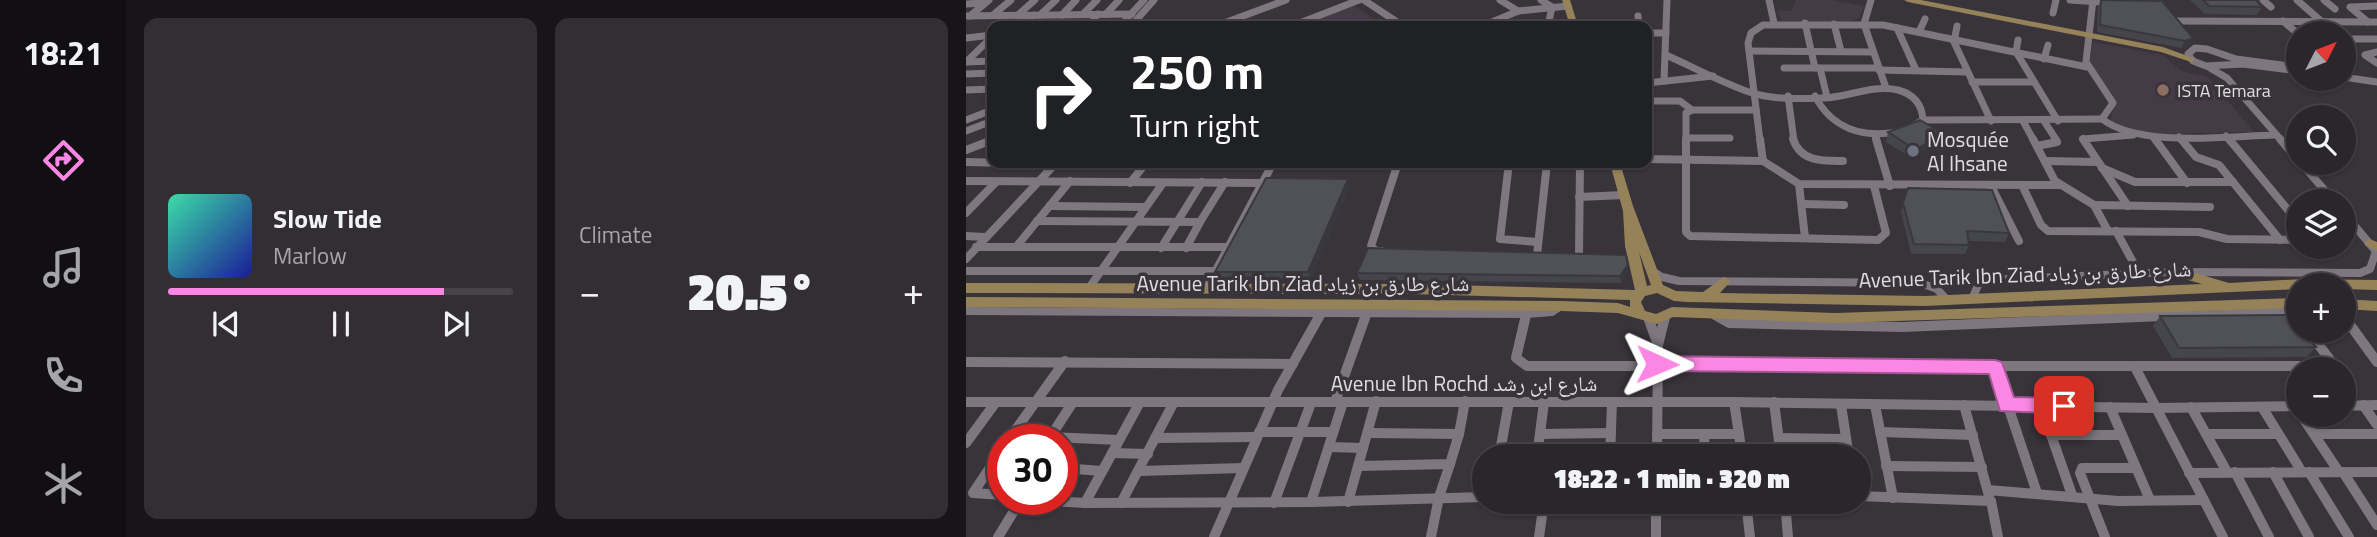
<!DOCTYPE html>
<meta charset="utf-8">
<style>
:root{--surface:#2b262c;--page:#332e34;--text:#f1f3f6;--muted:#a6a5a9;--line:#474348;--accent:#fc86e4}
body{margin:0;font-family:"Titillium Web","Noto Naskh Arabic",sans-serif;background:var(--page);color:var(--text);height:100vh;display:flex;flex-direction:column;font-size:26px;white-space:nowrap}
*{box-sizing:border-box;margin:0}
p{font-size:23px;color:var(--muted)}
.icon{flex:none;width:38px;height:38px;fill:none;stroke:currentColor;stroke-width:2;stroke-linecap:round;stroke-linejoin:round}
.map{position:relative;flex:1;overflow:hidden}
.drawer{display:flex;flex-direction:column;gap:18px;padding:18px;background:#181518;width:840px}
.drawer>*{flex:none}
.hud{position:absolute;left:21px;top:21px;width:665px;height:147px;border-radius:14px;box-shadow:0 2px 5px #0004,0 0 0 2px var(--line);background:#202124;color:#fff;overflow:hidden}
.needle{width:46px;rotate:48deg}
.fabs{position:absolute;left:1320px;top:21px;display:grid;gap:14px}
.fabs a{display:grid;place-items:center;width:70px;height:70px;border-radius:50%;background:var(--surface);box-shadow:0 2px 5px #0004,0 0 0 2px var(--line);font-size:35px}
.speed{position:absolute;left:21px;top:424px;display:flex;gap:14px;font-size:35px;font-weight:700;text-align:center}
.speed>*{display:grid;place-content:center;width:91px;height:91px;border-radius:50%;background:var(--surface);box-shadow:0 2px 5px #0004,0 0 0 2px var(--line);line-height:1}
.speed .limit{border:10px solid #d22;background:#fff;color:#111}
.pin{position:absolute;display:grid;place-items:center;width:60px;height:60px;color:#fff;margin:-30px;border-radius:14px;box-shadow:0 4px 10px #0006}
.me{position:absolute;width:77px;margin:-38px;rotate:91deg;stroke-linejoin:round;filter:drop-shadow(0 0 5px #0008)}
.turn{display:flex;align-items:center;gap:24px;height:147px;padding:0 28px;font-size:32px}
.turn .icon{width:91px;height:91px;stroke-width:2.5}
.turn b{display:block;font-size:49px;line-height:60px}
.big{font-size:52px;font-weight:800;line-height:1.1}
.drawer .card{flex:1;display:flex;flex-direction:column;justify-content:center;gap:10px;min-width:0;padding:0 24px;border-radius:14px;background:var(--page)}
.song{display:flex;align-items:center;gap:21px}
.cover{width:84px;height:84px;border-radius:10px;background:linear-gradient(135deg,hsl(160 70% 55%),hsl(240 70% 35%))}
.played{height:7px;border-radius:4px;background:linear-gradient(90deg,var(--accent) 80%,var(--line) 80%)}
.keys{display:flex;justify-content:space-around;direction:ltr}
.heat{display:flex;justify-content:space-between;align-items:center;font-size:38px;direction:ltr}
.drawer .tiles{flex:1;display:grid;gap:18px;grid-template-columns:repeat(2,1fr)}
.trip{position:absolute;left:506px;top:444px;width:399px;height:70px;border-radius:35px;background:var(--surface);box-shadow:0 2px 5px #0004,0 0 0 2px var(--line);font-weight:800;line-height:70px;text-align:center}
main{display:flex;flex:1;min-height:0}
.tab-bar{display:flex;flex-direction:column;width:126px;justify-content:space-around;align-items:center;background:#110f12;color:var(--muted)}
.tab-bar .icon{width:49px;height:49px}
.tab-bar .on{color:var(--accent)}
.tab-bar b{font-size:32px;color:var(--text)}
.map>svg:first-child{display:block}
.built{fill:#453b46}
.lines{fill:none;stroke-linecap:round;stroke-linejoin:round}
.minor-far2{stroke:#7e777f;stroke-width:7}
.minor-far1{stroke:#7e777f;stroke-width:8}
.minor{stroke:#7e777f;stroke-width:10}
.major{fill:#958259;fill-rule:evenodd}
.wall{fill:#45454c}
.shaded-wall{fill:#38383e}
.building{fill:#505058;stroke:#38383e;stroke-width:2}
.route{fill:#fc86e4;stroke:#a45794;stroke-width:2}
.education-dot{fill:#8d6e63;stroke:#39333a;stroke-width:2.5}
.worship-dot{fill:#6b7280;stroke:#39333a;stroke-width:2.5}
.labels{text-anchor:middle;dominant-baseline:central;stroke-width:7;stroke-linejoin:round;paint-order:stroke}
.far-poi-label{font-size:18px;fill:#e0dde1;stroke:#39333a;text-anchor:start}
.poi-label{font-size:21px;fill:#e0dde1;stroke:#39333a;text-anchor:start}
.street-label{font-size:21px;fill:#e0dde1;stroke:#39333a}
</style>
<main>
<nav class="tab-bar">
<b>18:21</b>
<svg class="icon on" aria-label="directions" viewBox="0 0 24 24"><path d="M12 3l9 9-9 9-9-9zM9 14v-3h6M13 9l2 2-2 2"/></svg>
<svg class="icon" aria-label="music" viewBox="0 0 24 24"><path d="M9 18V5l10-2v13"/><circle cx="6" cy="18" r="3"/><circle cx="16" cy="16" r="3"/></svg>
<svg class="icon" aria-label="phone" viewBox="0 0 24 24"><path d="M5 4h4l2 5-3 2q2 4 5 5l2-3 5 2v4C11 20 4 13 5 4z"/></svg>
<svg class="icon" aria-label="climate" viewBox="0 0 24 24"><path d="M12 3v18M4 7l16 10M4 17L20 7"/></svg>
</nav>
<section class="drawer">
<div class="tiles">
<div class="card">
<div class="song"><i class="cover"></i><div><b>Slow Tide</b><p>Marlow</p></div></div>
<div class="played"></div>
<div class="keys"><svg class="icon" aria-label="previous" viewBox="0 0 24 24"><path d="M18 5L8 12l10 7zM5 5v14"/></svg><svg class="icon" aria-label="pause" viewBox="0 0 24 24"><path d="M8 5v14M16 5v14"/></svg><svg class="icon" aria-label="next" viewBox="0 0 24 24"><path d="M6 5l10 7-10 7zM19 5v14"/></svg></div>
</div>
<div class="card"><p>Climate</p>
<div class="heat"><a>−</a><b class="big">20.5°</b><a>+</a></div>
</div>
</div>
</section>
<div class="map">
<svg width="1411" height="537" viewBox="0 0 1411 537">
<rect width="100%" height="100%" fill="#39333a"/>
<g class="built">
<path d="M 830,0 L 866,0 L 898,6 L 893,18 L 882,23 L 815,21 L 811,10 L 825,11 Z"/>
<path d="M 387,5 L 418,26 L 332,26 Z"/>
<path d="M 1127,42 L 1196,55 L 1216,71 L 1242,77 L 1288,132 L 1185,134 L 1162,130 L 1144,120 L 1150,103 L 1123,66 Z"/>
</g>
<g class="lines">
<g class="minor-far2">
<path d="M 398,0 L 437,26"/>
<path d="M 534,0 L 552,11"/>
<path d="M 575,0 L 586,7 L 582,26"/>
<path d="M 803,0 L 808,23"/>
<path d="M 905,0 L 898,24 L 920,88"/>
<path d="M 1104,0 L 1134,2"/>
<path d="M 1127,0 L 1120,62 L 1147,103 L 1136,119 C 1174,148 1261,136 1309,135"/>
<path d="M 1297,0 L 1305,7"/>
<path d="M 1331,0 L 1355,21"/>
<path d="M 1358,0 L 1369,9"/>
<path d="M 0,4 L 19,3"/>
<path d="M 1087,13 L 1090,0"/>
<path d="M 117,14 L 131,0"/>
<path d="M 140,14 L 153,0"/>
<path d="M 27,15 L 45,0"/>
<path d="M 52,15 L 69,0"/>
<path d="M 74,15 L 90,0"/>
<path d="M 96,15 L 110,0"/>
<path d="M 0,16 L 166,14"/>
<path d="M 4,16 L 23,0"/>
<path d="M 672,16 L 673,26"/>
<path d="M 1211,21 L 1411,22"/>
<path d="M 1317,21 L 1332,34"/>
<path d="M 1402,22 L 1384,7 L 1411,6"/>
<path d="M 839,23 L 849,68 L 854,68 L 861,97"/>
<path d="M 868,24 L 875,51"/>
<path d="M 53,26 L 68,15"/>
<path d="M 123,26 L 132,14"/>
<path d="M 154,26 L 178,0"/>
<path d="M 165,26 L 188,0"/>
<path d="M 250,26 L 320,0"/>
<path d="M 326,26 L 393,0"/>
<path d="M 517,26 L 552,11 L 602,6"/>
<path d="M 991,26 L 988,42 L 1025,121"/>
<path d="M 931,28 L 950,70"/>
<path d="M 953,32 L 959,19"/>
<path d="M 681,33 L 700,33"/>
<path d="M 0,38 L 26,35"/>
<path d="M 1377,39 L 1411,39"/>
<path d="M 1052,40 L 1050,52 L 1092,121"/>
<path d="M 783,51 L 907,52"/>
<path d="M 1411,52 L 1399,55 L 1411,63"/>
<path d="M 700,55 C 727,67 755,82 783,92 C 807,100 834,99 858,98 C 883,97 907,84 932,90 C 947,94 956,104 957,120 L 945,127"/>
<path d="M 1078,59 L 1082,45"/>
<path d="M 0,62 L 26,37"/>
<path d="M 0,62 L 26,61"/>
<path d="M 1332,67 L 1270,59 L 1241,49 L 1229,48 L 1222,54 L 1227,61 L 1240,66 L 1277,64 L 1332,71"/>
<path d="M 818,68 L 849,68"/>
<path d="M 854,68 L 913,68"/>
<path d="M 1244,68 L 1261,78 L 1316,141"/>
<path d="M 913,70 L 1001,72"/>
<path d="M 0,74 L 26,73"/>
<path d="M 1377,77 L 1411,82"/>
<path d="M 698,81 L 701,0"/>
<path d="M 1006,82 L 1068,82"/>
<path d="M 681,83 L 747,76"/>
<path d="M 0,90 L 26,89"/>
<path d="M 822,96 L 828,141"/>
<path d="M 849,96 C 866,129 897,138 932,132"/>
<path d="M 681,101 L 714,101 L 726,110 L 790,110"/>
<path d="M 0,120 L 26,110"/>
<path d="M 957,120 L 1136,119"/>
<path d="M 1057,121 L 1068,141"/>
<path d="M 1078,121 L 1091,141"/>
<path d="M 0,131 L 26,121"/>
<path d="M 909,135 L 911,141"/>
<path d="M 1260,136 L 1264,141"/>
<path d="M 1187,137 L 1190,141"/>
<path d="M 1213,137 L 1217,141"/>
<path d="M 721,138 L 764,138"/>
<path d="M 23,141 L 26,140"/>
<path d="M 720,141 L 720,113 L 726,110"/>
<path d="M 794,141 L 782,43 L 785,33 L 797,25 L 917,25 L 1121,67"/>
<path d="M 1118,141 L 1117,139 L 1167,135"/>
</g>
<g class="minor-far1">
<path d="M 720,139 L 720,232 L 724,236 L 912,240 L 920,233 L 908,186"/>
<path d="M 794,139 L 797,161"/>
<path d="M 827,139 C 835,162 856,161 877,161"/>
<path d="M 910,139 L 924,186"/>
<path d="M 1067,139 L 1089,181 L 1128,205"/>
<path d="M 1117,139 L 1162,206"/>
<path d="M 1189,139 L 1221,183"/>
<path d="M 1215,139 L 1230,157 L 1253,165 L 1314,240"/>
<path d="M 1263,139 L 1332,222"/>
<path d="M 1314,139 L 1332,160"/>
<path d="M 1071,146 L 1091,142 L 1089,139"/>
<path d="M 0,150 L 26,140"/>
<path d="M 681,159 L 797,161 L 833,184 L 1093,185"/>
<path d="M 1079,161 L 1131,162"/>
<path d="M 0,162 L 89,164"/>
<path d="M 543,163 L 534,239 L 572,242"/>
<path d="M 1335,163 L 1368,201"/>
<path d="M 1136,168 L 1169,182 L 1267,182"/>
<path d="M 0,181 L 296,183"/>
<path d="M 164,183 L 180,163"/>
<path d="M 833,184 L 839,238"/>
<path d="M 1056,185 L 1075,225 L 1082,231 L 1233,232 L 1261,239 L 1332,240"/>
<path d="M 1025,186 L 1053,241"/>
<path d="M 613,197 L 658,195"/>
<path d="M 836,204 L 878,205"/>
<path d="M 84,206 L 179,207"/>
<path d="M 1377,212 L 1408,249"/>
<path d="M 0,213 L 30,182"/>
<path d="M 71,221 L 234,222 L 259,182"/>
<path d="M 1142,231 L 1128,205 L 1244,207"/>
<path d="M 1150,231 L 1173,273"/>
<path d="M 0,236 L 19,237"/>
<path d="M 10,247 L 260,247"/>
<path d="M 50,247 L 104,181"/>
<path d="M 195,248 L 236,182"/>
<path d="M 220,248 L 234,222"/>
<path d="M 416,251 L 410,251 L 405,246 L 432,163"/>
<path d="M 571,255 L 581,163"/>
<path d="M 613,255 L 614,163"/>
<path d="M 0,259 L 90,163"/>
<path d="M 685,270 L 696,277 L 713,281 L 955,283 L 971,289 L 981,300"/>
<path d="M 0,271 L 248,271"/>
<path d="M 123,288 L 197,183"/>
<path d="M 240,289 L 307,163"/>
<path d="M 1006,299 L 1013,283 L 1021,280 L 1209,272 L 1394,273 L 1404,269 L 1410,251"/>
<path d="M 0,311 L 560,314 L 586,312 L 595,306"/>
<path d="M 746,314 L 752,317"/>
<path d="M 1377,315 L 1379,317"/>
<path d="M 353,317 L 356,312"/>
<path d="M 559,317 L 560,314"/>
<path d="M 1179,317 L 1332,311"/>
</g>
<g class="minor">
<path d="M 560,315 L 550,358 L 561,366 L 1365,366 L 1365,361 L 1342,331"/>
<path d="M 749,315 L 763,323 L 936,327 L 1222,315"/>
<path d="M 1377,315 L 1411,362"/>
<path d="M 682,317 L 692,345"/>
<path d="M 0,362 L 327,364"/>
<path d="M 1029,367 L 1071,493"/>
<path d="M 1169,367 L 1257,537"/>
<path d="M 0,402 L 768,402 L 1190,408 L 1332,406"/>
<path d="M 369,402 L 400,315"/>
<path d="M 808,402 L 815,457"/>
<path d="M 875,405 L 883,457"/>
<path d="M 909,405 L 927,498"/>
<path d="M 998,405 L 1023,496"/>
<path d="M 1397,405 L 1411,425"/>
<path d="M 1075,406 L 1106,495"/>
<path d="M 1377,406 L 1411,405"/>
<path d="M 1144,407 L 1184,500"/>
<path d="M 1225,407 L 1261,472"/>
<path d="M 1296,407 L 1336,472"/>
<path d="M 1335,415 L 1373,472"/>
<path d="M 293,432 L 367,432"/>
<path d="M 914,432 L 1007,435"/>
<path d="M 402,433 L 493,434 L 499,401"/>
<path d="M 574,434 L 645,433"/>
<path d="M 691,434 L 738,434"/>
<path d="M 773,434 L 776,457"/>
<path d="M 1240,434 L 1312,434"/>
<path d="M 1348,434 L 1411,434"/>
<path d="M 1085,435 L 1156,435"/>
<path d="M 84,437 L 153,440"/>
<path d="M 189,438 L 291,437"/>
<path d="M 813,438 L 880,439"/>
<path d="M 43,439 L 99,361"/>
<path d="M 83,439 L 107,402"/>
<path d="M 0,443 L 30,402"/>
<path d="M 363,447 L 397,448 L 410,401"/>
<path d="M 37,448 L 7,493 L 37,495"/>
<path d="M 146,453 L 182,454"/>
<path d="M 533,457 L 543,402"/>
<path d="M 571,457 L 578,402"/>
<path d="M 644,457 L 646,402"/>
<path d="M 691,457 L 692,345 L 699,317"/>
<path d="M 739,457 L 738,434 L 773,434 L 768,402"/>
<path d="M 392,466 L 484,464 L 493,434"/>
<path d="M 920,466 L 1016,467"/>
<path d="M 96,468 L 136,471"/>
<path d="M 173,471 L 277,468"/>
<path d="M 1269,472 L 1303,537"/>
<path d="M 1307,472 L 1343,537"/>
<path d="M 1343,472 L 1383,537"/>
<path d="M 1377,472 L 1411,525"/>
<path d="M 1223,473 L 1411,472"/>
<path d="M 1022,490 L 1152,501 L 1238,500"/>
<path d="M 892,496 L 1025,501 L 1032,537"/>
<path d="M 51,499 L 119,503 L 345,502 L 377,402"/>
<path d="M 345,502 L 518,497"/>
<path d="M 382,502 L 397,448"/>
<path d="M 690,502 L 690,537"/>
<path d="M 780,502 L 784,537"/>
<path d="M 819,502 L 822,537"/>
<path d="M 119,503 L 174,402"/>
<path d="M 155,503 L 208,402"/>
<path d="M 308,503 L 345,403"/>
<path d="M 32,537 L 48,511 L 51,499"/>
<path d="M 248,537 L 312,390 L 354,315"/>
<path d="M 465,537 L 473,497 L 484,464"/>
<path d="M 573,537 L 578,502"/>
<path d="M 1139,537 L 1114,473 L 1116,468 L 1170,468"/>
</g>
<g class="major">
<path d="M 596,0 L 604,0 L 612,26 L 604,26 Z"/>
<path d="M 938,0 L 955,0 L 1197,47 L 1230,59 L 1225,62 L 1195,52 L 942,2 Z"/>
<path d="M 644,163 L 654,163 L 667,206 L 697,285 L 710,291 L 737,292 L 758,277 L 762,279 L 764,282 L 754,293 L 959,296 L 1236,284 L 1205,275 L 1203,272 L 1209,267 L 1263,283 L 1337,279 L 1411,280 L 1411,290 L 1377,289 L 1377,285 L 1332,285 L 1332,289 L 959,306 L 721,302 L 708,301 L 691,293 L 679,296 L 675,302 L 679,311 L 690,314 L 706,307 L 869,313 L 1332,298 L 1332,308 L 869,323 L 707,317 L 691,324 L 652,313 L 595,311 L 0,307 L 0,297 L 595,301 L 652,303 L 664,307 L 664,300 L 445,294 L 0,293 L 0,283 L 445,284 L 669,290 L 659,246 L 657,211 ZM 673,252 L 685,285 L 681,286 Z"/>
<path d="M 1404,239 L 1411,242 L 1411,251 L 1400,246 L 1398,243 Z"/>
<path d="M 1377,299 L 1411,301 L 1411,311 L 1377,309 Z"/>
</g>
</g>
<g class="wall">
<path d="M 1135,0 L 1227,38 L 1223,45 L 1215,48 L 1131,32 L 1132,7 Z"/>
<path d="M 1224,0 L 1290,0 L 1296,7 L 1291,15 L 1239,14 Z"/>
<path d="M 922,132 L 976,133 L 973,143 L 947,159 L 920,142 Z"/>
<path d="M 384,186 L 345,279 L 254,279 L 249,272 Z"/>
<path d="M 942,188 L 1043,233 L 1039,242 L 1003,241 L 1003,245 L 999,254 L 945,254 L 935,212 Z"/>
<path d="M 662,265 L 662,272 L 655,283 L 394,280 L 391,273 Z"/>
<path d="M 1194,316 L 1350,347 L 1341,357 L 1206,358 L 1187,326 Z"/>
</g>
<g class="shaded-wall">
<path d="M 1227,38 L 1223,45 L 1215,48 L 1219,41 Z"/>
<path d="M 976,133 L 973,143 L 947,159 L 950,150 Z"/>
<path d="M 382,179 L 384,186 L 345,279 L 342,272 Z"/>
<path d="M 662,265 L 662,272 L 655,283 L 654,276 Z"/>
</g>
<g class="building">
<path d="M 1135,0 L 1196,1 L 1227,38 L 1219,41 L 1134,25 Z"/>
<path d="M 1237,0 L 1290,0 L 1296,7 L 1243,6 Z"/>
<path d="M 954,120 L 976,133 L 950,150 L 922,132 Z"/>
<path d="M 300,178 L 382,179 L 342,272 L 249,272 Z"/>
<path d="M 942,188 L 1026,190 L 1043,233 L 1001,231 L 1003,245 L 948,244 L 937,203 Z"/>
<path d="M 402,248 L 660,255 L 662,265 L 654,276 L 391,273 Z"/>
<path d="M 1326,315 L 1332,323 L 1332,331 L 1337,331 L 1350,347 L 1213,348 L 1194,316 Z"/>
</g>
<path class="route" d="M 691,356 L 1029,360 L 1036,362 L 1048,397 L 1098,398 L 1105,401 L 1107,406 L 1105,412 L 1098,414 L 1034,411 L 1023,374 L 691,371 L 685,369 L 682,364 L 685,359 Z"/>
<circle class="education-dot" cx="1197" cy="90" r="7"/>
<circle class="worship-dot" cx="947" cy="151" r="7"/>
<g class="labels">
<g class="far-poi-label">
<text x="1211" y="90">ISTA Temara</text>
</g>
<g class="poi-label">
<text x="961" y="139">Mosquée<tspan x="961" dy="24">Al Ihsane</tspan></text>
</g>
<g class="street-label">
<text transform="translate(1059 274) rotate(-2)">Avenue Tarik Ibn Ziad شارع طارق بن زياد</text>
<text x="337" y="283">Avenue Tarik Ibn Ziad شارع طارق بن زياد</text>
<text x="498" y="383">Avenue Ibn Rochd شارع ابن رشد</text>
</g>
</g>
</svg>
<div class="fabs">
<a><svg class="needle" viewBox="-14 -14 28 28"><path d="M0-13l5 13h-10z" fill="#e53935"/><path d="M0 13l5-13h-10z" fill="#a6a5a9"/></svg></a>
<a><svg class="icon" aria-label="search" viewBox="0 0 24 24"><circle cx="10" cy="10" r="6"/><path d="M15 15l6 6"/></svg></a>
<a><svg class="icon" aria-label="layers" viewBox="0 0 24 24"><path d="M12 4l9 5-9 5-9-5zM3 14l9 5 9-5"/></svg></a>
<a>+</a>
<a>−</a>
</div>
<div class="speed"><div class="limit">30</div></div>
<div class="pin" style="left:1098px;top:406px;background:#d93025"><svg class="icon" aria-label="arrive" viewBox="0 0 24 24"><path d="M6 21V4h12l-3 4 3 4H6"/></svg></div>
<svg class="me" style="left:691px;top:364px" viewBox="-20 -20 40 40"><path d="M0-17L14 15 0 8-14 15z" fill="#fc86e4" stroke="#fff" stroke-width="4"/></svg>
<div class="trip">18:22 · 1 min · 320 m</div>
<div class="hud">
<div class="turn"><svg class="icon" aria-label="right" viewBox="0 0 24 24"><path d="M7 20v-9h11M14 6l5 5-5 5"/></svg><div><b>250 m</b>Turn right</div></div>
</div>
</div>
</main>
